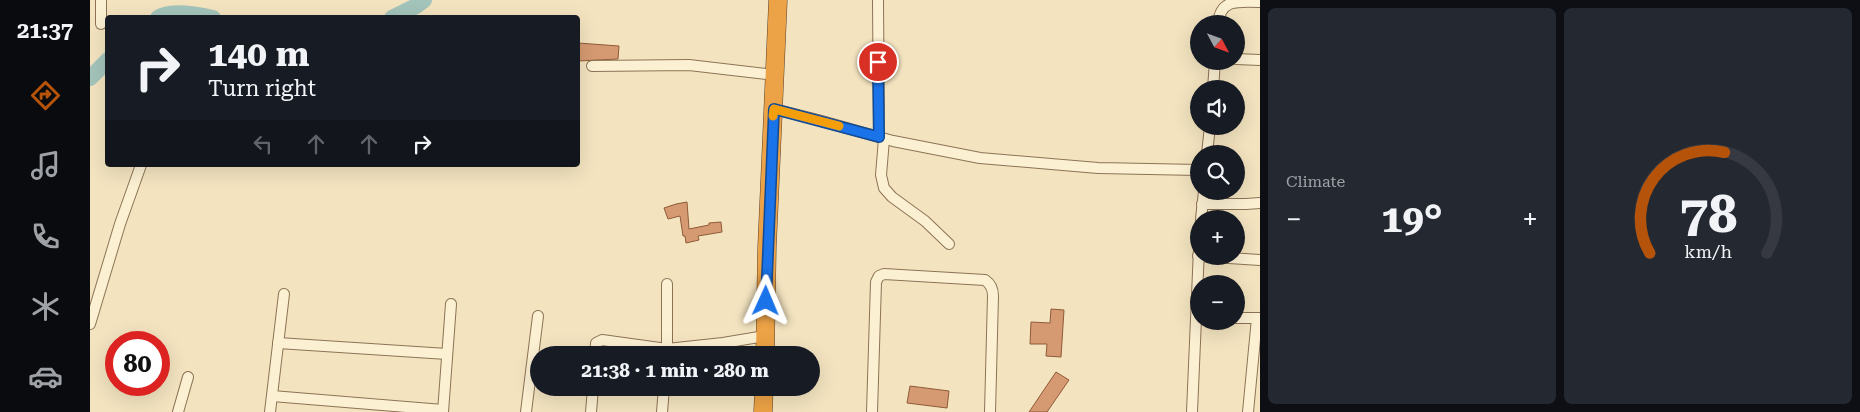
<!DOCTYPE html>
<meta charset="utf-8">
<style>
:root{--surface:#171b24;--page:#242831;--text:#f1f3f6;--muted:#9ea1a6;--line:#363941;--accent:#b45309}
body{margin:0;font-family:"Roboto Serif",serif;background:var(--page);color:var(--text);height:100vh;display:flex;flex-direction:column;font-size:19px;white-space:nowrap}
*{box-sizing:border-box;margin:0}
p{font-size:16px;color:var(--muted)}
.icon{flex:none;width:28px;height:28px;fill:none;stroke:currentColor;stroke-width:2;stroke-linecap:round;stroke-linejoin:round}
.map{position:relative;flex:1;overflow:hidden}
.panel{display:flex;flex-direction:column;gap:8px;padding:8px;background:#0d0f14;width:600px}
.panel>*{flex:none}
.guide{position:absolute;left:15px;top:15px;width:475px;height:152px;border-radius:5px;box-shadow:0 5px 20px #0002;background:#171b24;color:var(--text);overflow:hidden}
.needle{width:32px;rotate:131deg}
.buttons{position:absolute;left:1100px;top:15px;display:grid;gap:10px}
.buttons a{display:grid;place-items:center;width:55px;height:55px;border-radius:50%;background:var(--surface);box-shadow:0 5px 20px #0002;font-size:25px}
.speed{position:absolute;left:15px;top:331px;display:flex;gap:10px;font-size:25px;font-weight:700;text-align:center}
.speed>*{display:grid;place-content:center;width:65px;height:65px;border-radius:50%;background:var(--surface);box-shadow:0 5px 20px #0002;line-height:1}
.speed .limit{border:8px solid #d22;background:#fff;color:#111}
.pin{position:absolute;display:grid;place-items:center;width:42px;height:42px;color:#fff;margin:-21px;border:2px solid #fff;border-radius:50%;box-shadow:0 1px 5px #0007}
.me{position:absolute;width:55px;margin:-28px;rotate:1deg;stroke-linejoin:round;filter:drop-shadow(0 0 4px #0008)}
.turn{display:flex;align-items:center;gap:18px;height:105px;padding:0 20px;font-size:22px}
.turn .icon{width:65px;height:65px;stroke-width:2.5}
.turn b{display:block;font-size:35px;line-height:42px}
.lanes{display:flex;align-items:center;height:48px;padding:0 20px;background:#0003;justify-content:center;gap:25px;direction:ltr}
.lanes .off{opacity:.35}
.big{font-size:38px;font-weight:700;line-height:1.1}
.panel .tile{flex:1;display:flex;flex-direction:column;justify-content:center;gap:8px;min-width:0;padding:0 18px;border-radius:8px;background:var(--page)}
.panel .dial{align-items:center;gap:0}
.dial svg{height:130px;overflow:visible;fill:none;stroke:var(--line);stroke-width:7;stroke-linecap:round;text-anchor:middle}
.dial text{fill:var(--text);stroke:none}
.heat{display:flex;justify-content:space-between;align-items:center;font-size:28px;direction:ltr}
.panel .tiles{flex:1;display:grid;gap:8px;grid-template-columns:repeat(2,1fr)}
.trip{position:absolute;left:440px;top:346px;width:290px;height:50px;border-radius:25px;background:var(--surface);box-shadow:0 5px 20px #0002;font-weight:700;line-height:50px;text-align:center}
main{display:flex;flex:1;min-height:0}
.dock{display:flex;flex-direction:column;width:90px;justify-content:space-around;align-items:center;background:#090b0e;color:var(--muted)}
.dock .icon{width:35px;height:35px}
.dock .active{color:var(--accent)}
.dock b{font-size:22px;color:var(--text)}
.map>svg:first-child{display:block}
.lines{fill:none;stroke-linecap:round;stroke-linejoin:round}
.river{stroke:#a3c4ba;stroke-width:16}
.building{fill:#d59a71;stroke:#8f5a38}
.street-casing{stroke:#8d7355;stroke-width:12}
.highway-casing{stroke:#5a402a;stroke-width:19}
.street{stroke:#fcf0d3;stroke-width:10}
.highway{stroke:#eca246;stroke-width:18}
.route-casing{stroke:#114b97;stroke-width:12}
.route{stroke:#1a73e8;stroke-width:9}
.slow{stroke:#f59e0b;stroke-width:9}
</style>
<main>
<nav class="dock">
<b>21:37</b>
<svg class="icon active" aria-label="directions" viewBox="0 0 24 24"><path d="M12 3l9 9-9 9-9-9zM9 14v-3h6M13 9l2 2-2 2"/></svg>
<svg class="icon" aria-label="music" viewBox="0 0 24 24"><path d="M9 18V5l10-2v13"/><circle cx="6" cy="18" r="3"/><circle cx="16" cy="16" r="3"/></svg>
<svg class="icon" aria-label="phone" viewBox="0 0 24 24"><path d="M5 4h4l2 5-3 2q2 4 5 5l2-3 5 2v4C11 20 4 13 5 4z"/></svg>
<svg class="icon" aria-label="climate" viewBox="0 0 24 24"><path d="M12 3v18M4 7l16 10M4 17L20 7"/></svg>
<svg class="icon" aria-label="car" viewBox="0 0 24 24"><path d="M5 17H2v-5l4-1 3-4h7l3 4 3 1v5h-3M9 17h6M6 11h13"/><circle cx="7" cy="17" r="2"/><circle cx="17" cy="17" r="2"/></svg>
</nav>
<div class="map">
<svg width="1170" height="412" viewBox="0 0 1170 412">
<rect width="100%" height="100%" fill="#f3e3bf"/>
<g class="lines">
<g class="river">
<path d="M 68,18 C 79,9 110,15 123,18"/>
<path d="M 302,18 L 326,6 L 334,0"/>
<path d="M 0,78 L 18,60"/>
</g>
</g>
<g class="building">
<path d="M 488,43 L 529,46 L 528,59 L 488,61 Z"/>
<path d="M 597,202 L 599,229 L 619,225 L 619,223 L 631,222 L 632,232 L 608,236 L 609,240 L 596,243 L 595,236 L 593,236 L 590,216 L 578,219 L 574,208 L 586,204 Z"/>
<path d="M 961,309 L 974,310 L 971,357 L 956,356 L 957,344 L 940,344 L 941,322 L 960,323 Z"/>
<path d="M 966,372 L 979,380 L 957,412 L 939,412 Z"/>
<path d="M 820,386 L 859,391 L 857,408 L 817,403 Z"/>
</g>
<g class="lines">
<g class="street-casing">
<g id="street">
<path d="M 11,0 L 11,24"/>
<path d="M 788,0 L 789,137"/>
<path d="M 1128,24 C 1130,0 1145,1 1170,2"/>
<path d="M 1146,59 L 1170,60"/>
<path d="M 502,66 L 599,65 L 685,75"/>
<path d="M 1123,89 L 1125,61"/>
<path d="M 684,109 L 728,120 L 803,141 L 890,158 L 1008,168 L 1109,170"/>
<path d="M 794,139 L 791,175 L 794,188 L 802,197 L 835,221 L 859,244"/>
<path d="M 1117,154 L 1120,126"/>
<path d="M 1112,204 L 1156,204 L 1170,203"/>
<path d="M 1111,219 L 1114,191"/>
<path d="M 1108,256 L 1170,260"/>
<path d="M 1146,318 L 1170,318"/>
<path d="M 0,324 L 30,224 L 51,165"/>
<path d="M 188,343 L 357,354"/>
<path d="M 577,353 L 577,284"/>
<path d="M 505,355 L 506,343 L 512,340 L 577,349 L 633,343 L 675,336"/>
<path d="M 182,396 L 353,410"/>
<path d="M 88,412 L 98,377"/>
<path d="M 180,412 L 194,294"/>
<path d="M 353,412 L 361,304"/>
<path d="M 436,412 L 448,316"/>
<path d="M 501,412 L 503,388"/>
<path d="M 572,412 L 574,388"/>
<path d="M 782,412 L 786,282 L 789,276 L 794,274 L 895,280 C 901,284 903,289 903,296 L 900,412"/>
<path d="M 1102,412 L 1109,249"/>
<path d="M 1158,412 L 1167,318"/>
</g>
</g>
<g class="highway-casing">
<g id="highway">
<path d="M 675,355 L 677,247 L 688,0"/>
<path d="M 673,412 L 674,388"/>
</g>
</g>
<use href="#street" class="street"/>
<use href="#highway" class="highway"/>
</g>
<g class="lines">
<g class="route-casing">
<path id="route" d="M 676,301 L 684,109 L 789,137 L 788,62"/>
</g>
<use href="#route" class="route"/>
<path class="slow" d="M 683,116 L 684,109 L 749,126"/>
</g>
</svg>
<div class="buttons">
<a><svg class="needle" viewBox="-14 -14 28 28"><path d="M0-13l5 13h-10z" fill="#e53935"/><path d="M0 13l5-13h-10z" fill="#9ea1a6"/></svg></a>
<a><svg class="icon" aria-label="sound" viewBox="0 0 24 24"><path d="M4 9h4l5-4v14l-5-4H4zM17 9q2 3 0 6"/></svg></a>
<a><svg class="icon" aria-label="search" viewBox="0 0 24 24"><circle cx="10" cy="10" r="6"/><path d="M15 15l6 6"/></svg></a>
<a>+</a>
<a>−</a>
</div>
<div class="speed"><div class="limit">80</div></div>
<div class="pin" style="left:788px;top:62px;background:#d93025"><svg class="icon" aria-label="arrive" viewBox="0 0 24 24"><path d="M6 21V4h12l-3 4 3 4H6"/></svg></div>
<svg class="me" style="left:676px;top:301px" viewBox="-20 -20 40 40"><path d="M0-17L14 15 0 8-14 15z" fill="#1a73e8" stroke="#fff" stroke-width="4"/></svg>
<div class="trip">21:38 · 1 min · 280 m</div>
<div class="guide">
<div class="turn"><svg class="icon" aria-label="right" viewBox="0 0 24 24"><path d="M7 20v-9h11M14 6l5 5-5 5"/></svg><div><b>140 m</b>Turn right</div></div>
<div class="lanes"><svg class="icon off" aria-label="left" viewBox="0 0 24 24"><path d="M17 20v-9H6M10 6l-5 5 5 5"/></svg><svg class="icon off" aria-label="ahead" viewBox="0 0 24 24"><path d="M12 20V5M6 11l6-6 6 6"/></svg><svg class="icon off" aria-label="ahead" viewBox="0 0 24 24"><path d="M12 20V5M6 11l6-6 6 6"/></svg><svg class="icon" aria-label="right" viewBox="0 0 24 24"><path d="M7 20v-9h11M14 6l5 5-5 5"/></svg></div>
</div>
</div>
<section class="panel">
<div class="tiles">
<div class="tile"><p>Climate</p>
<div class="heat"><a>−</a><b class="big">19°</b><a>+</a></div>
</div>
<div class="tile dial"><svg viewBox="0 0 100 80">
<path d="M14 69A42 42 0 1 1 86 69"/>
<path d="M14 69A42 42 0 0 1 60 7" stroke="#b45309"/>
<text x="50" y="56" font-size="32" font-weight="700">78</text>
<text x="50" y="72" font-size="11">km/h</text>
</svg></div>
</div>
</section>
</main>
